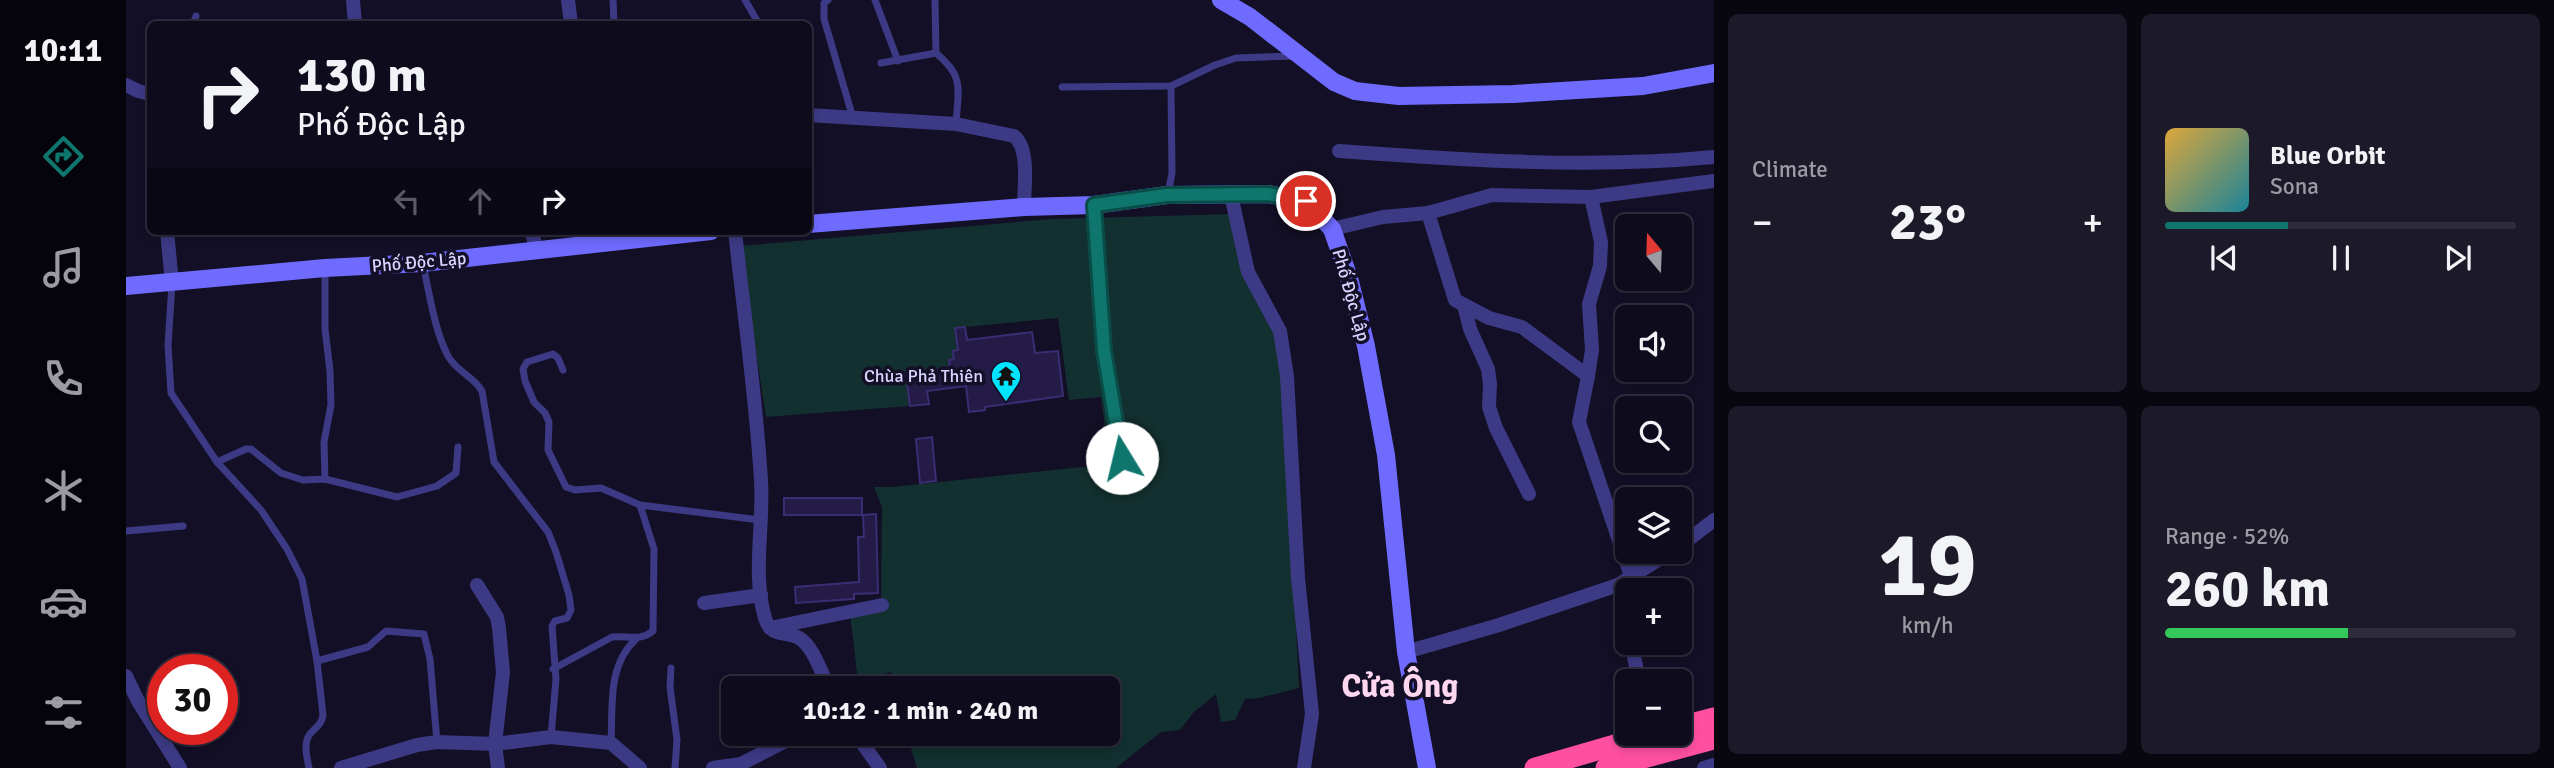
<!DOCTYPE html>
<meta charset="utf-8">
<style>
:root{--surface:#0e0b1c;--page:#1c1929;--text:#f1f3f6;--muted:#9b9ba3;--line:#2e2b3b;--accent:#0f766e}
body{margin:0;font-family:Signika,sans-serif;background:var(--page);color:var(--text);height:100vh;display:flex;flex-direction:column;font-size:26px;white-space:nowrap}
*{box-sizing:border-box;margin:0}
p{font-size:23px;color:var(--muted)}
.icon{flex:none;width:38px;height:38px;fill:none;stroke:currentColor;stroke-width:2;stroke-linecap:round;stroke-linejoin:round}
.map{position:relative;flex:1;overflow:hidden}
.details{display:flex;flex-direction:column;gap:14px;padding:14px;background:#08060f;width:840px}
.details>*{flex:none}
.top-card{position:absolute;left:21px;top:21px;width:665px;height:214px;border-radius:10px;box-shadow:0 4px 10px #0003,0 0 0 2px var(--line);background:#0e0b1c;color:var(--text);overflow:hidden}
.needle{width:46px;rotate:341deg}
.tools{position:absolute;left:1489px;top:214px;display:grid;gap:14px}
.tools a{display:grid;place-items:center;width:77px;height:77px;border-radius:10px;background:var(--surface);box-shadow:0 4px 10px #0003,0 0 0 2px var(--line);font-size:35px}
.speed{position:absolute;left:21px;top:654px;display:flex;gap:14px;font-size:35px;font-weight:700;text-align:center}
.speed>*{display:grid;place-content:center;width:91px;height:91px;border-radius:50%;background:var(--surface);box-shadow:0 4px 10px #0003,0 0 0 2px var(--line);line-height:1}
.speed .limit{border:10px solid #d22;background:#fff;color:#111}
.pin{position:absolute;display:grid;place-items:center;width:60px;height:60px;color:#fff;margin:-30px;border:4px solid #fff;border-radius:50%;box-shadow:0 2px 7px #0007}
.me{position:absolute;width:77px;margin:-38px;rotate:351deg;stroke-linejoin:round;filter:drop-shadow(0 0 5px #0008)}
.turn{display:flex;align-items:center;gap:24px;height:147px;padding:0 35px;font-size:32px}
.turn .icon{width:91px;height:91px;stroke-width:2.5}
.turn b{display:block;font-size:49px;line-height:60px}
.lanes{display:flex;align-items:center;height:66px;padding:0 35px;background:#0003;justify-content:center;gap:35px;direction:ltr}
.lanes .off{opacity:.35}
.big{font-size:52px;font-weight:700;line-height:1.1}
.details .widget{flex:1;display:flex;flex-direction:column;justify-content:center;gap:10px;min-width:0;padding:0 24px;border-radius:10px;background:var(--page)}
.details .dial{align-items:center;gap:0}
.dial b{font-size:91px;line-height:1}
.song{display:flex;align-items:center;gap:21px}
.cover{width:84px;height:84px;border-radius:10px;background:linear-gradient(135deg,hsl(40 70% 55%),hsl(190 70% 35%))}
.played{height:7px;border-radius:4px;background:linear-gradient(90deg,var(--accent) 35%,var(--line) 35%)}
.keys{display:flex;justify-content:space-around;direction:ltr}
.heat{display:flex;justify-content:space-between;align-items:center;font-size:38px;direction:ltr}
.charge{height:10px;border-radius:5px;background:linear-gradient(90deg,#34c759 52%,var(--line) 0)}
.details .tiles{flex:1;display:grid;gap:14px;grid-template-columns:repeat(2,1fr)}
.trip{position:absolute;left:595px;top:676px;width:399px;height:70px;border-radius:10px;background:var(--surface);box-shadow:0 4px 10px #0003,0 0 0 2px var(--line);font-weight:700;line-height:70px;text-align:center}
main{display:flex;flex:1;min-height:0}
.tab-bar{display:flex;flex-direction:column;width:126px;justify-content:space-around;align-items:center;background:#06040b;color:var(--muted)}
.tab-bar .icon{width:49px;height:49px}
.tab-bar .active{color:var(--accent)}
.tab-bar b{font-size:32px;color:var(--text)}
.map>svg:first-child{display:block}
.green{fill:#12302f}
.building{fill:#241b47;stroke:#3b2d73;stroke-width:2}
.lines{fill:none;stroke-linecap:round;stroke-linejoin:round}
.lane{stroke:#3d3a85;stroke-width:7}
.street{stroke:#3d3a85;stroke-width:14}
.secondary{stroke:#6f6bff;stroke-width:18}
.highway{stroke:#ff4fa3;stroke-width:21}
.route-casing{stroke:#0a4d48;stroke-width:18}
.route{stroke:#0f766e;stroke-width:12}
.labels{text-anchor:middle;dominant-baseline:central;stroke-width:7;stroke-linejoin:round;paint-order:stroke}
.street-label{font-size:18px;fill:#d9d4ff;stroke:#130f26}
.poi-label{font-size:18px;fill:#d9d4ff;stroke:#130f26;text-anchor:end}
.town-label{font-size:32px;font-weight:bold;fill:#ffd6f0;stroke:#130f26}
</style>
<main>
<nav class="tab-bar">
<b>10:11</b>
<svg class="icon active" aria-label="directions" viewBox="0 0 24 24"><path d="M12 3l9 9-9 9-9-9zM9 14v-3h6M13 9l2 2-2 2"/></svg>
<svg class="icon" aria-label="music" viewBox="0 0 24 24"><path d="M9 18V5l10-2v13"/><circle cx="6" cy="18" r="3"/><circle cx="16" cy="16" r="3"/></svg>
<svg class="icon" aria-label="phone" viewBox="0 0 24 24"><path d="M5 4h4l2 5-3 2q2 4 5 5l2-3 5 2v4C11 20 4 13 5 4z"/></svg>
<svg class="icon" aria-label="climate" viewBox="0 0 24 24"><path d="M12 3v18M4 7l16 10M4 17L20 7"/></svg>
<svg class="icon" aria-label="car" viewBox="0 0 24 24"><path d="M5 17H2v-5l4-1 3-4h7l3 4 3 1v5h-3M9 17h6M6 11h13"/><circle cx="7" cy="17" r="2"/><circle cx="17" cy="17" r="2"/></svg>
<svg class="icon" aria-label="filters" viewBox="0 0 24 24"><path d="M4 7h16M4 17h16"/><circle cx="9" cy="7" r="2"/><circle cx="15" cy="17" r="2"/></svg>
</nav>
<div class="map">
<svg width="1588" height="768" viewBox="0 0 1588 768">
<rect width="100%" height="100%" fill="#130f26"/>
<path class="green" d="M 1106,214 L 1149,330 L 1155,360 L 1162,457 L 1173,688 L 1133,698 L 1119,699 L 1109,720 L 1095,722 L 1090,694 L 1068,712 L 1054,730 L 1035,732 L 990,768 L 791,768 L 780,733 L 982,733 L 982,688 L 771,688 L 765,672 L 732,682 L 724,613 L 755,603 L 756,507 L 748,487 L 766,487 L 984,464 L 975,397 L 943,400 L 932,318 L 829,328 L 832,350 L 827,351 L 828,359 L 824,367 L 780,373 L 784,406 L 640,417 L 614,246 L 926,219 Z"/>
<g class="building">
<path d="M 839,327 L 841,340 L 906,332 L 909,353 L 932,351 L 937,396 L 859,407 L 859,410 L 843,412 L 840,386 L 801,391 L 803,404 L 784,406 L 780,373 L 824,367 L 823,360 L 828,359 L 827,351 L 832,350 L 829,328 Z"/>
<path d="M 806,437 L 810,481 L 794,483 L 790,439 Z"/>
<rect x="658" y="498" width="78" height="17"/>
<path d="M 750,514 L 752,593 L 728,594 L 728,599 L 670,603 L 669,587 L 733,582 L 732,537 L 738,537 L 737,515 Z"/>
</g>
<g class="lines">
<g class="lane">
<path d="M 487,0 L 488,24"/>
<path d="M 619,0 L 633,24"/>
<path d="M 702,0 L 698,3 L 698,19 L 727,118"/>
<path d="M 749,0 L 772,61"/>
<path d="M 809,0 L 810,53 C 839,77 832,89 830,124"/>
<path d="M 67,24 L 70,16"/>
<path d="M 755,63 L 810,53"/>
<path d="M 936,87 L 1045,86 L 1089,65 L 1110,58 L 1170,56"/>
<path d="M 1042,194 L 1046,173 L 1045,86"/>
<path d="M 297,265 C 304,295 308,329 322,356 C 330,371 348,377 356,391 L 368,462 L 422,532 L 430,552 L 443,595 L 445,610 L 441,618 L 429,621 L 426,626 L 430,679 L 425,737"/>
<path d="M 199,269 L 199,329 L 204,371 L 205,405 L 198,442 L 199,479"/>
<path d="M 46,284 L 42,345 L 45,393 L 91,462 L 135,510 L 161,549 L 176,579 L 191,661 L 197,715 C 196,724 190,727 184,734 C 177,742 181,758 183,768"/>
<path d="M 437,370 L 432,358 L 427,354 L 401,362 L 397,369 L 399,381 L 408,402 L 419,413 L 423,422 L 422,450 L 440,487 L 449,490 L 475,488 L 514,505 L 634,520"/>
<path d="M 91,462 L 120,449 L 125,449 L 155,473 L 177,480 L 199,479 L 271,497 L 311,486 L 330,473 L 332,447"/>
<path d="M 0,531 L 57,526"/>
<path d="M 191,661 L 242,647 L 260,631 L 298,634 L 304,659 L 311,742"/>
<path d="M 545,668 L 544,687 L 551,740 L 549,768"/>
<path d="M 427,669 L 486,637 C 502,635 513,642 527,631 L 528,549 L 514,505"/>
<path d="M 485,743 C 487,706 481,666 510,639"/>
</g>
<g class="street">
<path d="M 227,0 L 229,24"/>
<path d="M 442,0 L 445,24"/>
<path d="M 0,85 L 12,91 L 24,94"/>
<path d="M 682,115 L 830,124 L 888,136 C 904,148 898,188 898,207"/>
<path d="M 1213,151 C 1337,160 1464,169 1588,157"/>
<path d="M 1105,195 L 1122,272 L 1154,331 L 1161,376 L 1172,578 L 1186,714 L 1178,768"/>
<path d="M 968,205 L 978,351 L 996,458"/>
<path d="M 1302,213 L 1329,300 L 1363,318 L 1396,327 L 1462,376 L 1453,422 L 1505,576"/>
<path d="M 1206,229 L 1257,217 L 1302,213 L 1366,195 L 1465,197 L 1588,181"/>
<path d="M 41,231 L 46,283"/>
<path d="M 406,231 L 410,250"/>
<path d="M 609,231 C 618,314 630,397 635,480 C 638,525 626,574 639,618 C 645,639 660,630 673,638 C 688,647 695,673 703,688"/>
<path d="M 1338,305 L 1344,329 L 1362,369 L 1364,384 L 1363,407 L 1370,428 L 1403,494"/>
<path d="M 1462,376 L 1466,350 L 1463,304 L 1474,266 L 1475,242 L 1465,197"/>
<path d="M 1554,546 L 1588,520"/>
<path d="M 351,585 L 371,617 L 373,628 L 377,672 L 369,744 L 372,768"/>
<path d="M 1492,585 L 1502,622"/>
<path d="M 578,603 L 635,595"/>
<path d="M 644,628 L 756,605"/>
<path d="M 1505,642 L 1513,681"/>
<path d="M 1280,652 L 1373,625 L 1492,585 L 1546,551"/>
<path d="M 0,676 L 12,701 L 54,768"/>
<path d="M 729,733 L 754,768"/>
<path d="M 215,768 L 291,745 L 311,742 L 369,744 L 425,737 L 485,743 L 514,768"/>
<path d="M 587,768 L 615,764 L 675,733"/>
<path d="M 1578,768 L 1588,765"/>
</g>
<g class="secondary">
<path d="M 1095,0 L 1124,17 L 1208,82 L 1229,91 L 1273,96 L 1387,94 L 1517,86 L 1588,73"/>
<path d="M 682,224 L 898,207 L 968,205 L 1041,195 L 1142,194 L 1180,201 L 1206,229 L 1223,278 L 1240,346 L 1260,455 L 1280,652 L 1301,768"/>
<path d="M 0,286 L 199,268 L 296,263 L 585,231"/>
</g>
<g class="highway">
<path d="M 1554,727 L 1588,718"/>
<path d="M 1409,768 L 1530,733"/>
<path d="M 1480,768 L 1588,739"/>
</g>
</g>
<g class="lines">
<g class="route-casing">
<path id="route" d="M 996,458 L 978,351 L 968,205 L 1041,195 L 1142,194 L 1180,201"/>
</g>
<use href="#route" class="route"/>
</g>
<defs>
<g id="temple-pin" transform="scale(1.575)"><path d="M0 17L-7.5 6A9.5 9.5 0 1 1 7.5 6Z" fill="#00e5ff" stroke="#130f26"/><path d="M0-6L5-2H3V0L6.5 2.5H4V6H1.5V3h-3V6H-4V2.5H-6.5L-3 0V-2H-5Z" fill="#111"/></g>
</defs>
<g fill-rule="evenodd">
<use href="#temple-pin" x="880" y="376"/>
</g>
<g class="labels">
<g class="street-label">
<text transform="translate(293 262) rotate(-5)">Phố Độc Lập</text>
<text transform="translate(1225 295) rotate(74)">Phố Độc Lập</text>
</g>
<g class="poi-label">
<text x="857" y="376">Chùa Phả Thiên</text>
</g>
<g class="town-label">
<text x="1274" y="686">Cửa Ông</text>
</g>
</g>
</svg>
<div class="tools">
<a><svg class="needle" viewBox="-14 -14 28 28"><path d="M0-13l5 13h-10z" fill="#e53935"/><path d="M0 13l5-13h-10z" fill="#9b9ba3"/></svg></a>
<a><svg class="icon" aria-label="sound" viewBox="0 0 24 24"><path d="M4 9h4l5-4v14l-5-4H4zM17 9q2 3 0 6"/></svg></a>
<a><svg class="icon" aria-label="search" viewBox="0 0 24 24"><circle cx="10" cy="10" r="6"/><path d="M15 15l6 6"/></svg></a>
<a><svg class="icon" aria-label="layers" viewBox="0 0 24 24"><path d="M12 4l9 5-9 5-9-5zM3 14l9 5 9-5"/></svg></a>
<a>+</a>
<a>−</a>
</div>
<div class="speed"><div class="limit">30</div></div>
<div class="pin" style="left:1180px;top:201px;background:#d93025"><svg class="icon" aria-label="arrive" viewBox="0 0 24 24"><path d="M6 21V4h12l-3 4 3 4H6"/></svg></div>
<svg class="me" style="left:996px;top:458px" viewBox="-20 -20 40 40"><circle r="19" fill="#fff"/><path d="M0-13L10 11 0 6-10 11z" fill="#0f766e"/></svg>
<div class="trip">10:12 · 1 min · 240 m</div>
<div class="top-card">
<div class="turn"><svg class="icon" aria-label="right" viewBox="0 0 24 24"><path d="M7 20v-9h11M14 6l5 5-5 5"/></svg><div><b>130 m</b>Phố Độc Lập</div></div>
<div class="lanes"><svg class="icon off" aria-label="left" viewBox="0 0 24 24"><path d="M17 20v-9H6M10 6l-5 5 5 5"/></svg><svg class="icon off" aria-label="ahead" viewBox="0 0 24 24"><path d="M12 20V5M6 11l6-6 6 6"/></svg><svg class="icon" aria-label="right" viewBox="0 0 24 24"><path d="M7 20v-9h11M14 6l5 5-5 5"/></svg></div>
</div>
</div>
<section class="details">
<div class="tiles">
<div class="widget"><p>Climate</p>
<div class="heat"><a>−</a><b class="big">23°</b><a>+</a></div>
</div>
<div class="widget">
<div class="song"><i class="cover"></i><div><b>Blue Orbit</b><p>Sona</p></div></div>
<div class="played"></div>
<div class="keys"><svg class="icon" aria-label="previous" viewBox="0 0 24 24"><path d="M18 5L8 12l10 7zM5 5v14"/></svg><svg class="icon" aria-label="pause" viewBox="0 0 24 24"><path d="M8 5v14M16 5v14"/></svg><svg class="icon" aria-label="next" viewBox="0 0 24 24"><path d="M6 5l10 7-10 7zM19 5v14"/></svg></div>
</div>
<div class="widget dial"><b>19</b><p>km/h</p></div>
<div class="widget"><p>Range · 52%</p><b class="big">260 km</b><div class="charge"></div></div>
</div>
</section>
</main>
